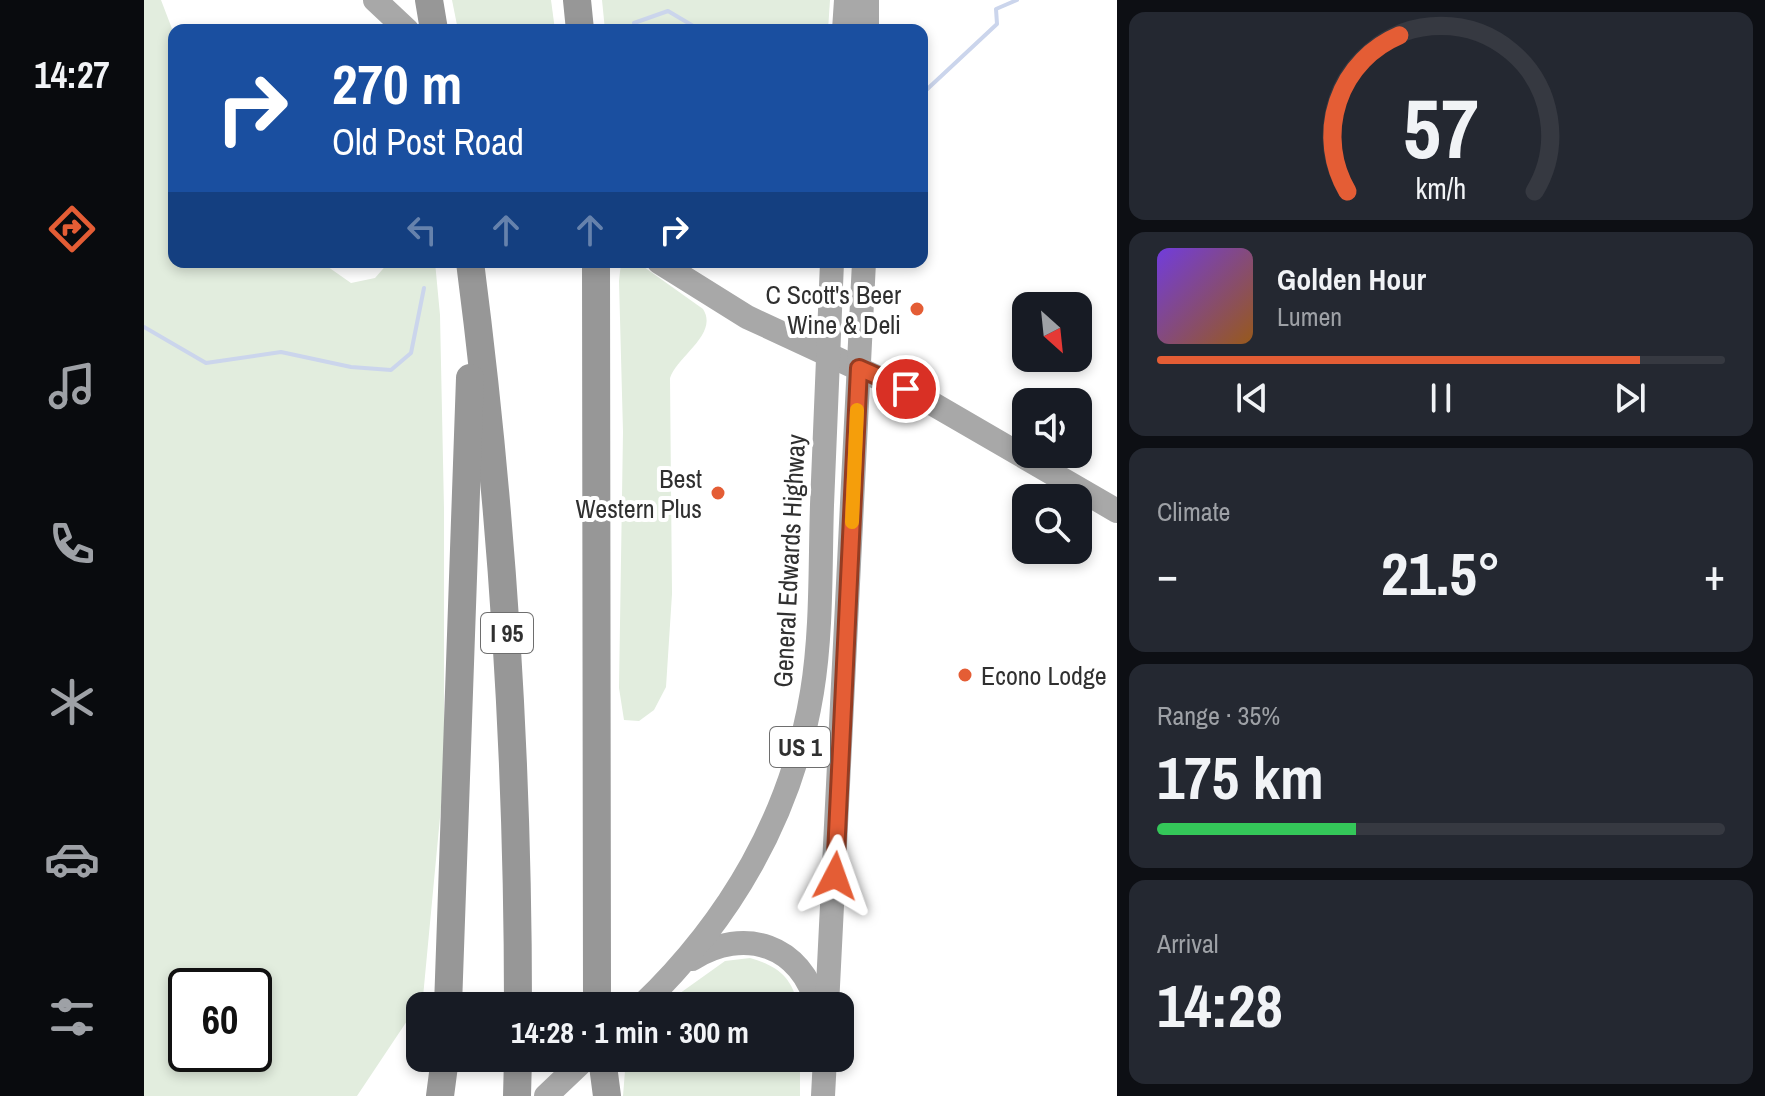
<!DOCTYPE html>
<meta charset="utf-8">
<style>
:root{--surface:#171b24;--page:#242831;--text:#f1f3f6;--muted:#9ea1a6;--line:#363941;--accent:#e45d35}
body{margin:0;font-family:"Archivo Narrow",sans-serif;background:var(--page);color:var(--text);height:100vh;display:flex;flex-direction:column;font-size:30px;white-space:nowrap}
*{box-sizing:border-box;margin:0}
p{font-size:26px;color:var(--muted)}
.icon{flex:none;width:44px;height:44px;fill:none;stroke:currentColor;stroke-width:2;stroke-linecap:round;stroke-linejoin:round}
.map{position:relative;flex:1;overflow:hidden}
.side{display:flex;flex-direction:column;gap:12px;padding:12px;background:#0d0f14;width:648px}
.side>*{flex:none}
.guide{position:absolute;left:24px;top:24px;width:760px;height:244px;border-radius:16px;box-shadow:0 4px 12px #0003;background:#1a4fa0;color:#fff;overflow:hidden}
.needle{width:52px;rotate:153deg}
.tools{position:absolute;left:868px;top:292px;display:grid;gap:16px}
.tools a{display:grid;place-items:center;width:80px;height:80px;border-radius:16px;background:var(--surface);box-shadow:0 4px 12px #0003;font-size:40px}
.speed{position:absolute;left:24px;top:968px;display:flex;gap:16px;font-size:40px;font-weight:700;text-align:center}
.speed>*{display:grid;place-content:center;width:104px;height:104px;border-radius:50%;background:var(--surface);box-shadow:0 4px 12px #0003;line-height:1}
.speed .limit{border:4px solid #111;border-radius:12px;background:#fff;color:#111}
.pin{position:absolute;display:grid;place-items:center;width:68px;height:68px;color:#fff;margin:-34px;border:4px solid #fff;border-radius:50%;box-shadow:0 2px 8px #0007}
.me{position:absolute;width:88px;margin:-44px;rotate:4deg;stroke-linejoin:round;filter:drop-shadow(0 0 6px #0008)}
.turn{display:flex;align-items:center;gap:28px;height:168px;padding:0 32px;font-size:36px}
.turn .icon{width:104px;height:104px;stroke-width:2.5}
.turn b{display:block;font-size:56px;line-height:68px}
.lanes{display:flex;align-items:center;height:76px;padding:0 32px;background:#0003;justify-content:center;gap:40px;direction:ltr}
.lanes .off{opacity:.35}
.big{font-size:60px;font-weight:800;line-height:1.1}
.side .card{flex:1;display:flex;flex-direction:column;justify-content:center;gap:12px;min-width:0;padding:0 28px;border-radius:16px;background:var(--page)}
.side .dial{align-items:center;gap:0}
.dial svg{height:208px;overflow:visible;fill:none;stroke:var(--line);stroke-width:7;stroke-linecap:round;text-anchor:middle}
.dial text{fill:var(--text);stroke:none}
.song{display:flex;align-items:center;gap:24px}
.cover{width:96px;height:96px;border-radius:12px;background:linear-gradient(135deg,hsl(260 70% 55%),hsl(30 70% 35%))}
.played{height:8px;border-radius:4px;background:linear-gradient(90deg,var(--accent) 85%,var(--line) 85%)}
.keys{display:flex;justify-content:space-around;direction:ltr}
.heat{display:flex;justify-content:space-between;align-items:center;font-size:44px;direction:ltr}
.charge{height:12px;border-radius:6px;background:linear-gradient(90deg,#34c759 35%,var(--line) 0)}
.trip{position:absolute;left:262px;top:992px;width:448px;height:80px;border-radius:16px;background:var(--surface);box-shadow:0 4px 12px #0003;font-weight:800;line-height:80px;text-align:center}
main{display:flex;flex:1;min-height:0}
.dock{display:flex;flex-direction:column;width:144px;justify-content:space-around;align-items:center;background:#090b0e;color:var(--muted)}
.dock .icon{width:56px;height:56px}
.dock .current{color:var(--accent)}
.dock b{font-size:36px;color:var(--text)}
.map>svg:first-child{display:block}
.green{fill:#e2edde;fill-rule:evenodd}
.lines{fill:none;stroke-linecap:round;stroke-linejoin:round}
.stream{stroke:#cbd5ec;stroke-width:4}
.major{stroke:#a8a8a8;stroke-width:24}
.highway{stroke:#979797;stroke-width:28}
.route-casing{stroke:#943c22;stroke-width:20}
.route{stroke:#e45d35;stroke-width:14}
.slow{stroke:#f59e0b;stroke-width:14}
.poi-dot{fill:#e45d35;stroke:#fff;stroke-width:3}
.labels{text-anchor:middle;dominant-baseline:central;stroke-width:8;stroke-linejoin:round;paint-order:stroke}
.shield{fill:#fff;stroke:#6e6e6e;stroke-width:2}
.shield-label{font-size:24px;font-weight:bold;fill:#303030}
.poi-label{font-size:26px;fill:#303030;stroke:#fff;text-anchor:end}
.street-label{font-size:26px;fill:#303030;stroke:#fff}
</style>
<main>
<nav class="dock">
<b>14:27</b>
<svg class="icon current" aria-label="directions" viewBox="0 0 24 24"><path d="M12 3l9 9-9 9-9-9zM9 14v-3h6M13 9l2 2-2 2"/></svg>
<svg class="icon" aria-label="music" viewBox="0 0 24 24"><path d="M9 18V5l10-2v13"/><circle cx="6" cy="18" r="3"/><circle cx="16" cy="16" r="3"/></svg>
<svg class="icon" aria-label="phone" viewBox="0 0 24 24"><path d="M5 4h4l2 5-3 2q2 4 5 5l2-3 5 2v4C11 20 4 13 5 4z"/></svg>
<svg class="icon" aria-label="climate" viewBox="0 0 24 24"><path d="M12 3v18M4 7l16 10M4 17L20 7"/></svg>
<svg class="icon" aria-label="car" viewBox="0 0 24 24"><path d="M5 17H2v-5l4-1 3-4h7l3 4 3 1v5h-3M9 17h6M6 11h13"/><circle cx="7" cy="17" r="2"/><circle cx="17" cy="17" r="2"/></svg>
<svg class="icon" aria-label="filters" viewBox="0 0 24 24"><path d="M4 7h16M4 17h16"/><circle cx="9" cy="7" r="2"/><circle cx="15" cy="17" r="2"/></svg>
</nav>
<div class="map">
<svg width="973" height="1096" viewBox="0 0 973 1096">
<rect width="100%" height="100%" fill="#fff"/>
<g class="green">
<path d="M 0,0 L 17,0 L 30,34 L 30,262 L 177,262 L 207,283 L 231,278 L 245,262 L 291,262 L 296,315 L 300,509 L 300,775 L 279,997 L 213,1096 L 0,1096 ZM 42,986 L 110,986 L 110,1054 L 42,1054 Z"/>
<path d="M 308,0 L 407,0 L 411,30 L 314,30 Z"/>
<path d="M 458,0 L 686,0 L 684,30 L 461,30 Z"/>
<path d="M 493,262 L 559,309 C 575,334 533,356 526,378 L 528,594 L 522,687 L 510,710 L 495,721 L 480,720 L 475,688 L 479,432 L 475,281 L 477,263 Z"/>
<path d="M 606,958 C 634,966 648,977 654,1006 L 518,1006 L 581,961 Z"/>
<path d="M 482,1058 L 656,1058 L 656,1096 L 479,1096 Z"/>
</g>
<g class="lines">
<g class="stream">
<path d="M 490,23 L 524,11 L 556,30"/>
<path d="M 778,94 L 853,24 L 852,9 L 873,0"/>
<path d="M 0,327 L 62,363 L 137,352 L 207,367 L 247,370 L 267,353 L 280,288"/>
</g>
<g class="major">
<path d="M 231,0 L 263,30"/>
<path d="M 700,30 L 702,0"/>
<path d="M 723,30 L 723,0"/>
<path d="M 515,262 L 603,317 L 782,400 L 973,511"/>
<path d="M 548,959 C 600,926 658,945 673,1006"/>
<path d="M 497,1006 C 586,921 648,815 668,692 C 678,631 676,567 678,505 C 681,424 684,343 688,262"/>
<path d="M 683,1006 L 720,262"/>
<path d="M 402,1096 L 442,1058"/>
<path d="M 679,1096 L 681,1058"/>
</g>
<g class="highway">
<path d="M 285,0 L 290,30"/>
<path d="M 433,0 L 436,30"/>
<path d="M 326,262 C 358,509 374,757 374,1006"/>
<path d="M 452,262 L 453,1006"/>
<path d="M 304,1006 L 326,378"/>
<path d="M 458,1058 L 463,1096"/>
<path d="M 296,1096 L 301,1058"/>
<path d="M 373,1096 L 374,1058"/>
</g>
</g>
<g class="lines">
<g class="route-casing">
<path id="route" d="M 691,876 L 715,368 L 762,389"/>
</g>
<use href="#route" class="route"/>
<path class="slow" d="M 708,522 L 713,410"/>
</g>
<g class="poi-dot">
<circle cx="773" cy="309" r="8"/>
<circle cx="574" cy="493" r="8"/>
<circle cx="821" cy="675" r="8"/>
</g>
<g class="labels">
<g class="shield">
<rect x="337" y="613" width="52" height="40" rx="6"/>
<rect x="626" y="727" width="60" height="40" rx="6"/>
</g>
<g class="shield-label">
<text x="363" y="633">I 95</text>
<text x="656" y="747">US 1</text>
</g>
<g class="poi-label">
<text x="757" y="294">C Scott's Beer<tspan x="757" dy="30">Wine &amp; Deli</tspan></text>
<text x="558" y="478">Best<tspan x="558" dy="30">Western Plus</tspan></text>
<text x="837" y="675" text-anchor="start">Econo Lodge</text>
</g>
<g class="street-label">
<text transform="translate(645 561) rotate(-87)">General Edwards Highway</text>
</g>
</g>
</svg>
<div class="tools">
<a><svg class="needle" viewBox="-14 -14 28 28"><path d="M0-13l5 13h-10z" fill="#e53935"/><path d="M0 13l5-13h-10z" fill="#9ea1a6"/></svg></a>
<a><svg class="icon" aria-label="sound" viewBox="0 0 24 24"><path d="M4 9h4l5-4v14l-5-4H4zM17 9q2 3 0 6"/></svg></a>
<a><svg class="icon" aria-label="search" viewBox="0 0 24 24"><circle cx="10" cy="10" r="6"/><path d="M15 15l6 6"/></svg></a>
</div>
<div class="speed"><div class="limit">60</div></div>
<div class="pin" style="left:762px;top:389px;background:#d93025"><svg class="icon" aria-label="arrive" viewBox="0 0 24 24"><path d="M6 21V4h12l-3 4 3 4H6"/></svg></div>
<svg class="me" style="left:691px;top:876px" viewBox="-20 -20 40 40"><path d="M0-17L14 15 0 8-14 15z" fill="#e45d35" stroke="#fff" stroke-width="4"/></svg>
<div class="trip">14:28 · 1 min · 300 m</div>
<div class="guide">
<div class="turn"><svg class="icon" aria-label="right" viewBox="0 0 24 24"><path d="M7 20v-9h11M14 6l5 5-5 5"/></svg><div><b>270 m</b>Old Post Road</div></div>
<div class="lanes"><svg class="icon off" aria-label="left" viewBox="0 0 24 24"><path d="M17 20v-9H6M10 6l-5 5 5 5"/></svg><svg class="icon off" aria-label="ahead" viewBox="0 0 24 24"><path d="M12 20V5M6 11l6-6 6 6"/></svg><svg class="icon off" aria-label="ahead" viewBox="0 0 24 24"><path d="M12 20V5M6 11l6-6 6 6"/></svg><svg class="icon" aria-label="right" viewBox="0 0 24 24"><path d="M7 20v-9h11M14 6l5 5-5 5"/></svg></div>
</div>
</div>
<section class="side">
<div class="card dial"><svg viewBox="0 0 100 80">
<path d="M14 69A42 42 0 1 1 86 69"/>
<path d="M14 69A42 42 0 0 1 34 9" stroke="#e45d35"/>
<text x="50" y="56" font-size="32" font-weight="700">57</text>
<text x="50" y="72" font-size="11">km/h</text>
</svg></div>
<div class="card">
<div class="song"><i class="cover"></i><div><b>Golden Hour</b><p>Lumen</p></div></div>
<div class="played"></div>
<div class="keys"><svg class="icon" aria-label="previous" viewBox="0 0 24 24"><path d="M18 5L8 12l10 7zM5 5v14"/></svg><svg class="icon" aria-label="pause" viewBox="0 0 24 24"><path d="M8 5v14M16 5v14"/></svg><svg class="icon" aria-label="next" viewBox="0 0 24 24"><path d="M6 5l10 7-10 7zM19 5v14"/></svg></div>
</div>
<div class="card"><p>Climate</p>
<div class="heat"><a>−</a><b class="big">21.5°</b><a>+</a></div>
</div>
<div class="card"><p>Range · 35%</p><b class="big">175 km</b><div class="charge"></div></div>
<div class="card"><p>Arrival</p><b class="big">14:28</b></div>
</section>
</main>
